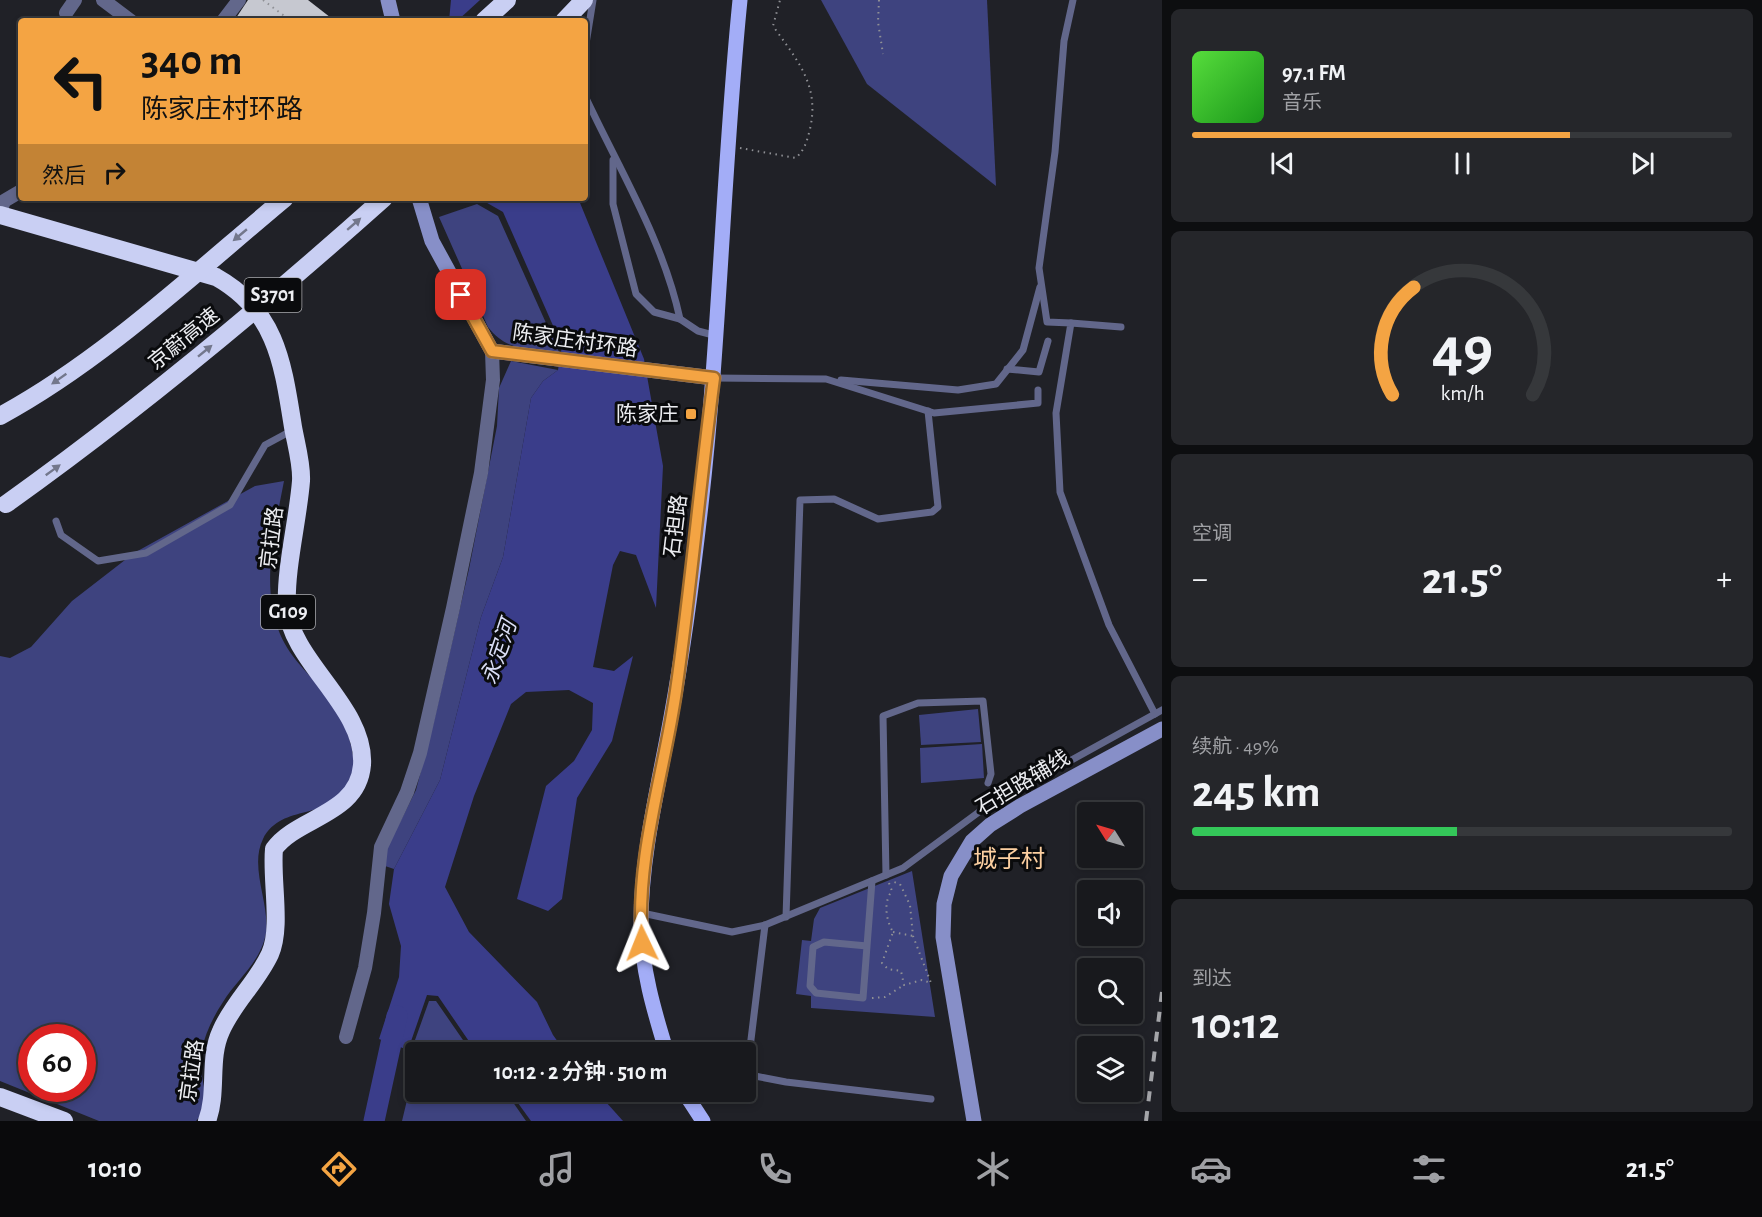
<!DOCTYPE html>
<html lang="zh">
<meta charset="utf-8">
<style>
:root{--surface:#18191d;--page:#25262a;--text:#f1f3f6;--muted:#9fa0a4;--line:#36383b;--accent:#f4a443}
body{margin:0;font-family:"Alegreya Sans","Noto Sans SC",sans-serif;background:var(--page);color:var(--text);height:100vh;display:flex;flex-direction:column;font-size:22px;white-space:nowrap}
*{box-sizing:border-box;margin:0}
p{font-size:20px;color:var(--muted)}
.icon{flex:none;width:33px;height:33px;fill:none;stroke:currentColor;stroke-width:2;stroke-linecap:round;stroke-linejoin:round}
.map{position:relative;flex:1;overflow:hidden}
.details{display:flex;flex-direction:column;gap:9px;padding:9px;background:#0d0e10;width:600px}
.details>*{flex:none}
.banner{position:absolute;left:18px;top:18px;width:570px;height:183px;border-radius:6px;box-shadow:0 3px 9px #0003,0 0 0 2px var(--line);background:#f4a443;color:#111;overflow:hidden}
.needle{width:39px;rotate:307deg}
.controls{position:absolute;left:1077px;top:802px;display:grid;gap:12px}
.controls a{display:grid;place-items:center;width:66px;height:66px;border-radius:6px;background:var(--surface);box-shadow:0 3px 9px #0003,0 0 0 2px var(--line);font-size:30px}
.speed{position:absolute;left:18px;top:1024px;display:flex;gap:12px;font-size:30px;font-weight:700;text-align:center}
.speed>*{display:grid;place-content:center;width:78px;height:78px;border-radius:50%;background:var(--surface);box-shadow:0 3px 9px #0003,0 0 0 2px var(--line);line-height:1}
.speed .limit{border:9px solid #d22;background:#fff;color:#111}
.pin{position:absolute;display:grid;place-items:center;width:51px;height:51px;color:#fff;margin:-26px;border-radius:12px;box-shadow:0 3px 9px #0006}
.me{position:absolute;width:66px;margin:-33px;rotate:358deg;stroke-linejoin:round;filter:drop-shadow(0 0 4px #0008)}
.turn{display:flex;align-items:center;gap:21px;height:126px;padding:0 24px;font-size:27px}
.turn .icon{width:78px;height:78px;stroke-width:2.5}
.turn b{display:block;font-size:42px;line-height:51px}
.then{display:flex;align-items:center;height:57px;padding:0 24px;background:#0003;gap:12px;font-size:22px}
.big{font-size:45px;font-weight:600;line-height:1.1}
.details .tile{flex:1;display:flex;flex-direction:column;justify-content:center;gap:9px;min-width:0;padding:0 21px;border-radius:9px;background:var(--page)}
.details .dial{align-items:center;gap:0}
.dial svg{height:156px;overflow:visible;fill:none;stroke:var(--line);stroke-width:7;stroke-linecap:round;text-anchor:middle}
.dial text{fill:var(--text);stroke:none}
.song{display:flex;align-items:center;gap:18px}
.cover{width:72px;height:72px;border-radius:9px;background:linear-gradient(135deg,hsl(110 70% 55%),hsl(120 70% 35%))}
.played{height:6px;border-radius:3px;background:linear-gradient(90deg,var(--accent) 70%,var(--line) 70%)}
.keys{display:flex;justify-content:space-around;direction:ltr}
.heat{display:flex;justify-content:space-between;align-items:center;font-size:33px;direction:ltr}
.charge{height:9px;border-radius:4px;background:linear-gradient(90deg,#34c759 49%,var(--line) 0)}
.trip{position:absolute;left:405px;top:1042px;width:351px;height:60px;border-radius:6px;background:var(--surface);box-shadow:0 3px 9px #0003,0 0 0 2px var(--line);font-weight:600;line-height:60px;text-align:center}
.tab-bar{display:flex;height:96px;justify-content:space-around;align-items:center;background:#0a0a0c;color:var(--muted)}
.tab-bar .icon{width:42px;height:42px}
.tab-bar .on{color:var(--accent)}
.tab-bar b{font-size:27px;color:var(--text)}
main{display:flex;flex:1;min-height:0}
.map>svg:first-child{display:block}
.green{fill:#3e437f;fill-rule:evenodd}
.water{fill:#3a3d8a}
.pier{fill:#202127}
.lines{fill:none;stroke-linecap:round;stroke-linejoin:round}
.river{stroke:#3a3d8a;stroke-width:21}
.building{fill:#c6c8d0}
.path{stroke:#8f9095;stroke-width:2;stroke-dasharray:1.5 4.5;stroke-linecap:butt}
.lane{stroke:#62678b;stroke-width:7}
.street{stroke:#62678b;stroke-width:14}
.secondary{stroke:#878fc8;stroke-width:15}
.primary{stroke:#a3adf7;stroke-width:15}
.highway{stroke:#c9cff3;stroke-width:18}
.rail{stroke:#a4a5a9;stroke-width:4;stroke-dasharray:10 10;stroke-linecap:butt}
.oneway{fill:#73778c}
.route-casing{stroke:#9f6b2c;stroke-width:15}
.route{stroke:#f4a443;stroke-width:10}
.poi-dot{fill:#f4a443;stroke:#0a0b0d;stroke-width:2}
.labels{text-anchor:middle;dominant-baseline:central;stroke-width:6;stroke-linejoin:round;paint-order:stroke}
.shield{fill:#0a0b0d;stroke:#a8a9ad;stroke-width:1.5}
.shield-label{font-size:20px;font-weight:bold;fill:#ecedf1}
.street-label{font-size:21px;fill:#ecedf1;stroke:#0a0b0d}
.poi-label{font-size:21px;fill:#ecedf1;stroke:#0a0b0d;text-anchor:end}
.water-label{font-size:22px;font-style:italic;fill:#dbdff6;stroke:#0a0b0d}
.quarter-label{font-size:24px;fill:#fccfa0;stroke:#0a0b0d}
</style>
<main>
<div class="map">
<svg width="1162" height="1121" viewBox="0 0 1162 1121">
<rect width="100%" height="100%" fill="#202127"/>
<g class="green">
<path d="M 821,0 L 987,0 L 996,186 L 867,84 Z"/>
<path d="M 477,204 L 498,216 L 559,352 C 530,350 506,351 488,327 L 439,217 Z"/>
<path d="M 511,361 L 558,370 L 543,381 L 531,398 L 503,557 L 481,617 L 440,780 L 394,869 L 379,864 L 416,790 L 433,725 L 469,569 L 497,426 L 499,388 Z"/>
<path d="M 284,481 C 275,529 260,586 280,634 C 291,660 312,676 329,698 C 343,716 353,743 354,765 C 355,771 351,777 348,782 C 329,824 283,801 263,839 C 249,867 270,904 266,933 C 261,962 237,979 223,1002 C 213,1017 205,1034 201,1052 C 196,1075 216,1101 196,1121 L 99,1121 L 0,1081 L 0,656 L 10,658 L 31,647 L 72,601 L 134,553 L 255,486 ZM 32,1038 L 82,1038 L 82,1089 L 32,1089 Z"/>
<path d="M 978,709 L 981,742 L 921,745 L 919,715 Z"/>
<path d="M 982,744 L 984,778 L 921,783 L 920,748 Z"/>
<path d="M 912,871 L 935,1017 L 811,1008 L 811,996 L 796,994 L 802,940 L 811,941 L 814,919 L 820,908 Z"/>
<path d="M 429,1001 L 436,1001 L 472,1053 L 416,1053 L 416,1092 L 506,1092 L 526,1121 L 402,1121 L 408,1096 L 410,1054 Z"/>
</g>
<g class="water">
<path d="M 451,0 L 506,0 L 512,21 L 449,21 Z"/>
<path d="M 467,198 L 578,198 L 644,359 L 663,466 L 656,608 L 636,555 L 620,551 L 613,565 L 593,667 L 614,671 L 633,656 L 612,741 L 577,798 L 562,899 L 548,911 L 517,899 L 546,786 L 574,761 L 592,730 L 593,703 L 569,690 L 526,692 L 511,704 L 474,796 L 445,887 L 469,932 L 537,1002 L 553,1035 L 566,1053 L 477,1053 L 438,996 L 427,995 L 408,1050 L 379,1039 L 399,977 L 401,946 L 389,904 L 394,869 L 440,780 L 481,617 L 503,557 L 531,398 L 543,381 L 558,370 L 562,346 L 503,212 L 482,200 Z"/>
<path d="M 510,1092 L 597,1092 L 623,1121 L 531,1121 Z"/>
</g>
<path class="pier" d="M 480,0 L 510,0 L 515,21 L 457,21 Z"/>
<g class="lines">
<path class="river" d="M 374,1121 L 397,1016"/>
</g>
<path class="building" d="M 248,0 L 308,0 L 335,21 L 234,21 Z"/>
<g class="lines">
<g class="path">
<path d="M 263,0 L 291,21"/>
<path d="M 879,0 L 878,22 L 883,54"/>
<path d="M 740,148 L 796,158 C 805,149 807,141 810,129 C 820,85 797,60 773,26 L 780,0"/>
<path d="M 889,883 L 892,891 C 883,902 886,920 893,932 L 882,963 L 888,969 L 901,971 L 904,985 L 922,980 L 931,983 L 913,936 L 910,905 L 900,884 L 894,882"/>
<path d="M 893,932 L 913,936"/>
<path d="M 872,998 L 885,997 L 904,985"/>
</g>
<g class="lane">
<path d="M 1073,0 L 1064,41 L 1055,152 L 1039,268 L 1047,322 L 1071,323 L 1056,413 L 1060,492 L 1109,625 L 1155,714"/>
<path d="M 585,50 L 593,0"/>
<path d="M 585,96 C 619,169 663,240 680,319 L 698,331 L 717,336"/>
<path d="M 613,160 L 613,204 L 636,294 L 654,312 L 680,319"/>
<path d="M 1071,323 L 1121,327"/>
<path d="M 1007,369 L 1039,372 L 1048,341"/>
<path d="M 714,378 L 826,379 L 934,413 L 1038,403 L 1038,390"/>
<path d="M 841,380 L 958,390 L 996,384 L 1023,350 L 1040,287"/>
<path d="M 56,521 L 61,535 L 98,561 L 146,553 L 230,505 L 265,445 L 291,431"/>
<path d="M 886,875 L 883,716 L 918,703 L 983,701 L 991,774 L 988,783"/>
<path d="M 642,913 L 732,932 L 765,925 L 903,868 L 983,809 L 1162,710"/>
<path d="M 786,917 L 800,500 L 834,499 L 878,519 L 932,512 L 938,507 L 928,411"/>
<path d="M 765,925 L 748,1064 L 755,1076 L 786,1082 L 931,1099"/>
<path d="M 867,946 L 824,942 L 813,947 L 810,986 L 816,993 L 863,998 L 872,881"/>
</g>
<g class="street">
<path d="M 103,0 L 131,21"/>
<path d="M 66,13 L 75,0"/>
<path d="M 223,21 L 239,0"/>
<path d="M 0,212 L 4,201 L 21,191"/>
<path d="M 346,1037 L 365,968 L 374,913 L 381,847 L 407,792 L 420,753 L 453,608 L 481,473 L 493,380 L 492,351"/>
</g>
<g class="secondary">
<path d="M 388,0 L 393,21"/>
<path d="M 419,198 L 432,241 L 492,351 L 714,378"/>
<path d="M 974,1121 L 943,937 L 944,904 L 951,876 L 972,841 L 990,825 L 1020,806 L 1162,729"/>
</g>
<g class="primary">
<path d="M 667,1053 C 654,1011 641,967 641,923 C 641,854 659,784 671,717 C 684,647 693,576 701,505 C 720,337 723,168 740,0"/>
<path d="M 684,1092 L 703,1121"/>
</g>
<g class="highway">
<path d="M 484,21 L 507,0"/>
<path d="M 564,21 L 584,0"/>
<path d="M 0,215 L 216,277 C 277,311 283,365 293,427 C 296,444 302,464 301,481 C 298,520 285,569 287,607 C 290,661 366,707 362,765 C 358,815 297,817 274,849 C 271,880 282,927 270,954 C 257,982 233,1003 221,1031 C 208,1059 218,1092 207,1121"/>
<path d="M 0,416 C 102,361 196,272 285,198"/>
<path d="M 6,504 C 138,410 263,306 384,198"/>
<path d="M 0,1097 L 64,1121"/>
</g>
<path class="rail" d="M 1146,1121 L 1162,992"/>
</g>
<defs><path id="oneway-solid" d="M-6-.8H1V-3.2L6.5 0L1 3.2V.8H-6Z" transform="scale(1.5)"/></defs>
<g class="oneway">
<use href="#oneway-solid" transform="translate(354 224) rotate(-41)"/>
<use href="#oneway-solid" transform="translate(240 235) rotate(140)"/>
<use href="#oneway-solid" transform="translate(205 351) rotate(-39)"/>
<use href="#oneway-solid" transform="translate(59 379) rotate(145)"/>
<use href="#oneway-solid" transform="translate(53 470) rotate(-36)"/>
</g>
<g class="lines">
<g class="route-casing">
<path id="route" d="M 461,295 L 492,351 L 714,378 C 700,482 691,587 676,691 C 664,774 635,859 642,943"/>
</g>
<use href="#route" class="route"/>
</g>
<rect class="poi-dot" x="685" y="408" width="12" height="12" rx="3"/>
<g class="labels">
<g class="shield">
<rect x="244.5" y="278" width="57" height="34" rx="4.5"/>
<rect x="261" y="595" width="54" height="34" rx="4.5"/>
</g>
<g class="shield-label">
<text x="273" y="295">S3701</text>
<text x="288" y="612">G109</text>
</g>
<g class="street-label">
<text transform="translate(184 339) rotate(-39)">京蔚高速</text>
<text transform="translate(575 341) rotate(8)">陈家庄村环路</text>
<text transform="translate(676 526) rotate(-83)">石担路</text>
<text transform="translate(272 538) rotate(-83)">京拉路</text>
<text transform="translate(1023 783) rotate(-31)">石担路辅线</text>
<text transform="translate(192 1071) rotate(-82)">京拉路</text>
</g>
<g class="poi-label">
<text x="679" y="414">陈家庄</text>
</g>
<g class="water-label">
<text transform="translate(499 652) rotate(-71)">永定河</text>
</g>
<g class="quarter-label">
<text x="1009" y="860">城子村</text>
</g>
</g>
</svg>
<div class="controls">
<a><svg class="needle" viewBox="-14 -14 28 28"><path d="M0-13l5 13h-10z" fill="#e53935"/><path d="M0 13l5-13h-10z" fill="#9fa0a4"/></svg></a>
<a><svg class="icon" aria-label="sound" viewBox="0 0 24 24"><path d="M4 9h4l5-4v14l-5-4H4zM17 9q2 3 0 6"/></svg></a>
<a><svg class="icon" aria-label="search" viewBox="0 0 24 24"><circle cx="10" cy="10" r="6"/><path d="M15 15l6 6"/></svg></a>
<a><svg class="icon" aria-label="layers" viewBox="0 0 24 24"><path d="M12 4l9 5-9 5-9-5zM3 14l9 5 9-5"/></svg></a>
</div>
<div class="speed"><div class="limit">60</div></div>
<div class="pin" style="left:461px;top:295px;background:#d93025"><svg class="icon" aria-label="arrive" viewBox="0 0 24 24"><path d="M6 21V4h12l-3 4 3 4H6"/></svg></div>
<svg class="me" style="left:642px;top:943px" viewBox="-20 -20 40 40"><path d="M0-17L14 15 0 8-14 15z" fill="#f4a443" stroke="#fff" stroke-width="4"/></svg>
<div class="trip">10:12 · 2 分钟 · 510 m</div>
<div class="banner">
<div class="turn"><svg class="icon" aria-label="left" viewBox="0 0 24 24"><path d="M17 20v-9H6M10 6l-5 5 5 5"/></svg><div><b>340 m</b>陈家庄村环路</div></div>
<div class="then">然后<svg class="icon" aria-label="right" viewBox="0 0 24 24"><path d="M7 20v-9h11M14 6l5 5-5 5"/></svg></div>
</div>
</div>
<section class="details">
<div class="tile">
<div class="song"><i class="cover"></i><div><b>97.1 FM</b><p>音乐</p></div></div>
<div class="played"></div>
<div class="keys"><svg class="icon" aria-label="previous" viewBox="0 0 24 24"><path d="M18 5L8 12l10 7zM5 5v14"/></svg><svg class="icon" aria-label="pause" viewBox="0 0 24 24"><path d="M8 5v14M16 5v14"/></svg><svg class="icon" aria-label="next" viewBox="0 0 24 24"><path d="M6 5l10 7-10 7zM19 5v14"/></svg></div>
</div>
<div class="tile dial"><svg viewBox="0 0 100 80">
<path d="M14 69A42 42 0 1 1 86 69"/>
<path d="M14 69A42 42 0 0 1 25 14" stroke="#f4a443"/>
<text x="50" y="56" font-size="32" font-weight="700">49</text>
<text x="50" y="72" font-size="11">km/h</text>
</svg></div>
<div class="tile"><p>空调</p>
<div class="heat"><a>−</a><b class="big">21.5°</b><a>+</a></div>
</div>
<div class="tile"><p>续航 · 49%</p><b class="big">245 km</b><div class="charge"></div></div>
<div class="tile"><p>到达</p><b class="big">10:12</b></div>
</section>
</main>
<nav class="tab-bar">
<b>10:10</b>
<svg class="icon on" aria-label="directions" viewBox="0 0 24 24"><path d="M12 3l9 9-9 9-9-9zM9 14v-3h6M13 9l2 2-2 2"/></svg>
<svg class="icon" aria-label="music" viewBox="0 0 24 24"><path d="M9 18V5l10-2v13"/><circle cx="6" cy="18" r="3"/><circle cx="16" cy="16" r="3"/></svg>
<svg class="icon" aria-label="phone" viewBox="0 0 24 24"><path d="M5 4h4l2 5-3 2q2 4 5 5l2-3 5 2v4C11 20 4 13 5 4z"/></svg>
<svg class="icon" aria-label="climate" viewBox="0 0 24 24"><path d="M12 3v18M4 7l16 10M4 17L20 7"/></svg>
<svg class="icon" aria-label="car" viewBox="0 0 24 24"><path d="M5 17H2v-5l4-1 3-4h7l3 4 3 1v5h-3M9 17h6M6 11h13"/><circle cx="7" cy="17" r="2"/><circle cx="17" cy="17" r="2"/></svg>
<svg class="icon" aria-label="filters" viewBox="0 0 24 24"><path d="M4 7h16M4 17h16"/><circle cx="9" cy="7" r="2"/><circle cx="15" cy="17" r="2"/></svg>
<b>21.5°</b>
</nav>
